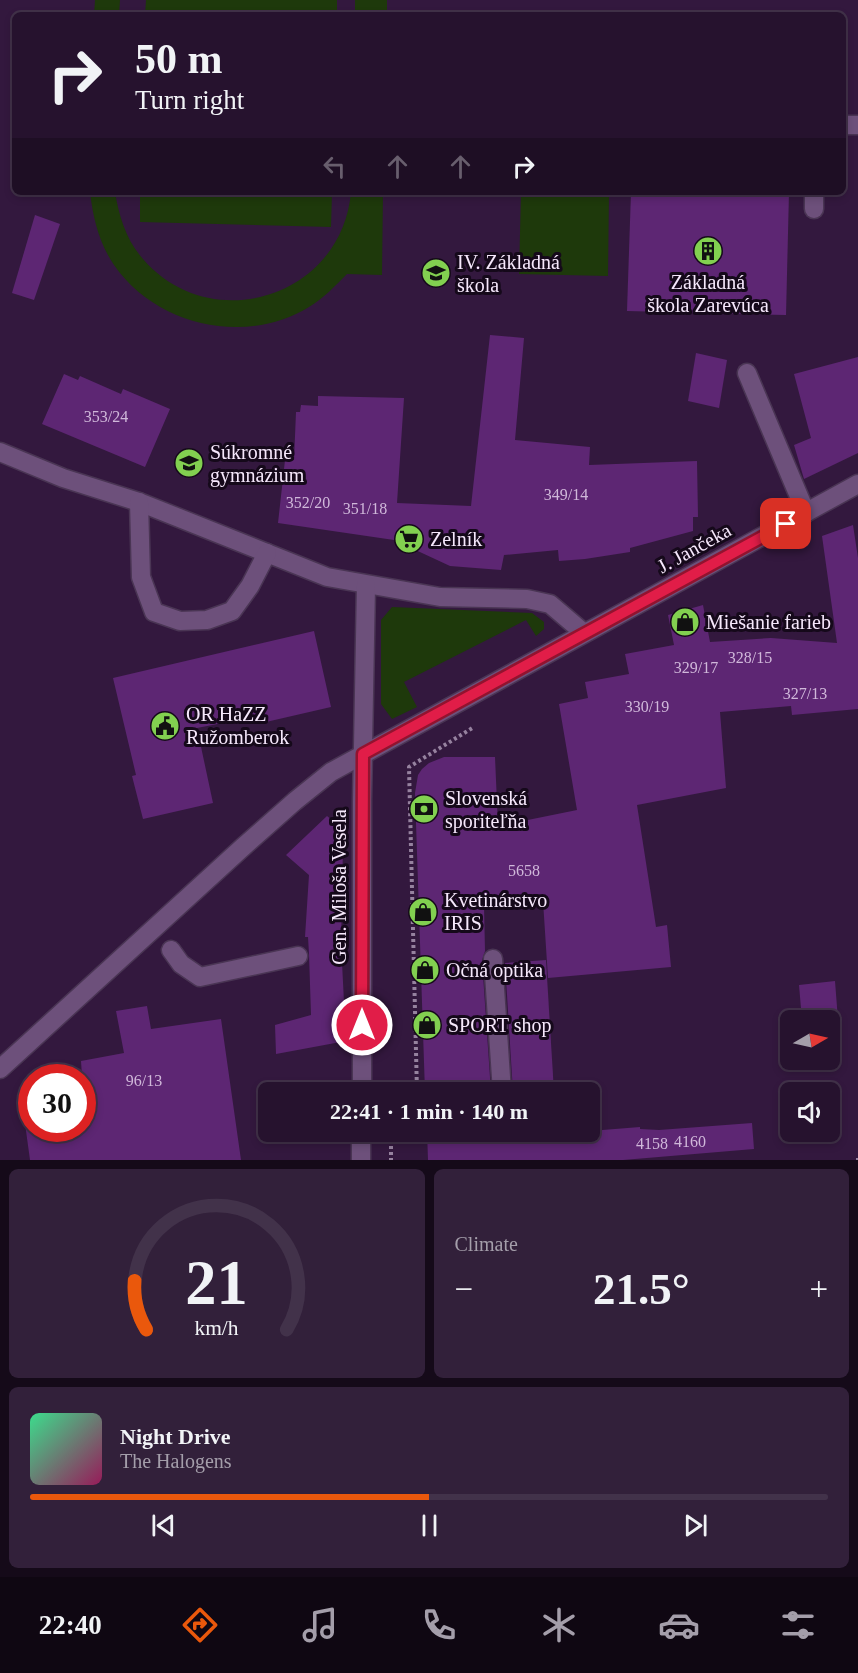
<!DOCTYPE html>
<meta charset="utf-8">
<style>
:root{--surface:#26122e;--page:#32203a;--text:#f1f3f6;--muted:#a49eaa;--line:#42324a;--accent:#ea580c}
body{margin:0;font-family:"Times New Roman",serif;background:var(--page);color:var(--text);height:100vh;display:flex;flex-direction:column;font-size:22px;white-space:nowrap}
*{box-sizing:border-box;margin:0}
p{font-size:20px;color:var(--muted)}
.icon{flex:none;width:33px;height:33px;fill:none;stroke:currentColor;stroke-width:2;stroke-linecap:round;stroke-linejoin:round}
.map{position:relative;height:1160px;overflow:hidden}
.sheet{display:flex;flex-direction:column;gap:9px;padding:9px;background:#150a19;flex:1}
.sheet>*{flex:none}
.guide{position:absolute;left:12px;top:12px;width:834px;height:183px;border-radius:9px;box-shadow:0 3px 9px #0003,0 0 0 2px var(--line);background:#26122e;color:var(--text);overflow:hidden}
.needle{width:39px;rotate:81deg}
.fabs{position:absolute;left:780px;top:1010px;display:grid;gap:12px}
.fabs a{display:grid;place-items:center;width:60px;height:60px;border-radius:9px;background:var(--surface);box-shadow:0 3px 9px #0003,0 0 0 2px var(--line);font-size:30px}
.speed{position:absolute;left:18px;top:1064px;display:flex;gap:12px;font-size:30px;font-weight:700;text-align:center}
.speed>*{display:grid;place-content:center;width:78px;height:78px;border-radius:50%;background:var(--surface);box-shadow:0 3px 9px #0003,0 0 0 2px var(--line);line-height:1}
.speed .limit{border:9px solid #d22;background:#fff;color:#111}
.pin{position:absolute;display:grid;place-items:center;width:51px;height:51px;color:#fff;margin:-26px;border-radius:12px;box-shadow:0 3px 9px #0006}
.me{position:absolute;width:66px;margin:-33px;rotate:0deg;stroke-linejoin:round;filter:drop-shadow(0 0 4px #0008)}
.turn{display:flex;align-items:center;gap:21px;height:126px;padding:0 24px;font-size:27px}
.turn .icon{width:78px;height:78px;stroke-width:2.5}
.turn b{display:block;font-size:42px;line-height:51px}
.lanes{display:flex;align-items:center;height:57px;padding:0 24px;background:#0003;justify-content:center;gap:30px;direction:ltr}
.lanes .off{opacity:.35}
.big{font-size:45px;font-weight:800;line-height:1.1}
.sheet .widget{flex:1;display:flex;flex-direction:column;justify-content:center;gap:9px;min-width:0;padding:0 21px;border-radius:9px;background:var(--page)}
.sheet .dial{align-items:center;gap:0}
.dial svg{height:156px;overflow:visible;fill:none;stroke:var(--line);stroke-width:7;stroke-linecap:round;text-anchor:middle}
.dial text{fill:var(--text);stroke:none}
.song{display:flex;align-items:center;gap:18px}
.cover{width:72px;height:72px;border-radius:9px;background:linear-gradient(135deg,hsl(150 70% 55%),hsl(330 70% 35%))}
.played{height:6px;border-radius:3px;background:linear-gradient(90deg,var(--accent) 50%,var(--line) 50%)}
.keys{display:flex;justify-content:space-around;direction:ltr}
.heat{display:flex;justify-content:space-between;align-items:center;font-size:33px;direction:ltr}
.sheet .tiles{flex:1;display:grid;gap:9px;grid-template-columns:1fr 1fr}
.widget:last-child{grid-column:span 2}
.trip{position:absolute;left:258px;top:1082px;width:342px;height:60px;border-radius:9px;background:var(--surface);box-shadow:0 3px 9px #0003,0 0 0 2px var(--line);font-weight:800;line-height:60px;text-align:center}
.menu{display:flex;height:96px;justify-content:space-around;align-items:center;background:#0f0712;color:var(--muted)}
.menu .icon{width:42px;height:42px}
.menu .current{color:var(--accent)}
.menu b{font-size:27px;color:var(--text)}
.map>svg:first-child{display:block}
.green{fill:#1e390b}
.building{fill:#5d2673}
.lines{fill:none;stroke-linecap:round;stroke-linejoin:round}
.minor-casing{stroke:#4a3554;stroke-width:21}
.path{stroke:#96829f;stroke-width:4;stroke-dasharray:3 3;stroke-linecap:butt}
.minor{stroke:#6d507b;stroke-width:18}
.route-casing{stroke:#92132f;stroke-width:15}
.route{stroke:#e11d48;stroke-width:10}
.labels{text-anchor:middle;dominant-baseline:central;stroke-width:6;stroke-linejoin:round;paint-order:stroke}
.number-label{font-size:16px;fill:#d0b8da}
.poi-label{font-size:20px;fill:#f6e8fc;stroke:#15091a;text-anchor:start}
.street-label{font-size:20px;fill:#f6e8fc;stroke:#15091a}
</style>
<div class="map">
<svg width="858" height="1160" viewBox="0 0 858 1160">
<rect width="100%" height="100%" fill="#33183e"/>
<g class="green">
<path d="M 95,0 L 120,0 L 119,15 L 94,15 Z"/>
<path d="M 146,0 L 337,0 L 337,15 L 145,15 Z"/>
<rect x="355" y="0" width="32" height="15"/>
<path d="M 90,192 L 115,192 C 119,216 126,240 143,259 C 211,338 342,297 351,192 L 383,192 L 382,275 L 347,274 C 335,286 324,298 309,307 C 246,346 156,326 114,265 C 99,243 93,218 90,192 Z"/>
<path d="M 140,192 L 332,192 L 331,227 L 140,222 Z"/>
<path d="M 521,192 L 609,192 L 608,276 L 519,274 Z"/>
<path d="M 392,607 L 532,613 L 544,622 L 544,629 L 536,636 L 526,620 L 404,682 L 417,707 L 392,719 L 381,704 L 381,620 Z"/>
</g>
<g class="building">
<path d="M 631,192 L 789,192 L 786,315 L 627,311 Z"/>
<path d="M 35,215 L 60,224 L 34,300 L 12,293 Z"/>
<path d="M 490,335 L 524,338 L 515,440 L 590,447 L 589,465 L 697,461 L 698,517 L 693,517 L 693,531 L 630,548 L 630,552 L 585,559 L 559,561 L 558,550 L 504,555 L 501,570 L 450,566 L 394,540 L 278,523 L 285,460 L 294,460 L 296,412 L 300,412 L 301,405 L 318,406 L 318,396 L 404,398 L 397,503 L 471,506 Z"/>
<path d="M 696,353 L 727,360 L 719,408 L 688,401 Z"/>
<path d="M 858,357 L 858,453 L 804,479 L 794,445 L 811,438 L 794,374 Z"/>
<path d="M 64,374 L 78,380 L 80,376 L 121,394 L 123,389 L 170,409 L 145,467 L 42,424 Z"/>
<path d="M 853,525 L 858,558 L 858,709 L 792,715 L 791,706 L 720,712 L 726,788 L 637,805 L 656,927 L 667,925 L 671,967 L 548,978 L 543,901 L 484,905 L 485,951 L 482,960 L 491,1092 L 425,1092 L 415,793 L 418,775 L 422,769 L 429,763 L 444,757 L 495,757 L 498,826 L 577,810 L 559,704 L 588,698 L 585,682 L 629,674 L 625,654 L 674,645 L 668,615 L 703,605 L 710,642 L 771,638 L 837,643 L 822,536 Z"/>
<path d="M 314,631 L 331,707 L 266,722 L 264,715 L 197,728 L 213,803 L 143,819 L 132,776 L 136,775 L 113,678 Z"/>
<path d="M 327,816 L 343,829 L 346,844 L 343,845 L 341,943 L 346,1041 L 276,1054 L 275,1025 L 311,1015 L 309,954 L 308,937 L 305,937 L 309,875 L 286,855 Z"/>
<path d="M 546,960 L 554,1092 L 513,1092 L 505,963 Z"/>
<path d="M 835,981 L 838,1020 L 802,1020 L 799,985 Z"/>
<path d="M 147,1006 L 151,1029 L 221,1019 L 241,1160 L 30,1160 L 20,1087 L 32,1085 L 32,1128 L 82,1128 L 82,1077 L 76,1077 L 82,1076 L 81,1061 L 124,1053 L 116,1011 Z"/>
<path d="M 752,1123 L 754,1149 L 623,1160 L 428,1160 L 427,1131 L 590,1131 L 640,1127 L 640,1129 L 659,1130 Z"/>
</g>
<g class="lines">
<g class="minor-casing">
<g id="minor">
<path d="M 843,125 L 858,125"/>
<path d="M 814,209 L 814,192"/>
<path d="M 747,373 L 806,513"/>
<path d="M 0,452 L 63,478 L 139,502 L 327,577 L 440,597 L 527,599 L 550,604 L 584,633"/>
<path d="M 139,502 L 141,577 L 154,612 L 180,621 L 207,620 L 232,611 L 250,586 L 267,553"/>
<path d="M 171,950 L 181,964 L 200,977 L 298,956"/>
<path d="M 493,959 L 502,1092"/>
<path d="M 0,1069 L 243,847 L 295,801 L 331,772 L 858,484"/>
<path d="M 362,1092 L 362,801 L 366,585"/>
<path d="M 361,1160 L 361,1131"/>
</g>
</g>
<g class="path">
<path d="M 417,1092 L 409,767 L 474,727"/>
<path d="M 391,1138 L 391,1136 L 397,1132 L 419,1131"/>
<path d="M 391,1146 L 391,1160"/>
<path d="M 856,1160 L 858,1160"/>
</g>
<use href="#minor" class="minor"/>
</g>
<g class="lines">
<g class="route-casing">
<path id="route" d="M 362,1025 L 363,754 L 786,524"/>
</g>
<use href="#route" class="route"/>
</g>
<defs>
<g id="building-disc" transform="scale(1.5)"><circle r="9.5" fill="#82d050" stroke="#15091a"/><path d="M-4-6H4V6H1V3H-1V6H-4ZM-2.5-4.3h1.7v1.8h-1.7ZM.8-4.3h1.7v1.8H.8ZM-2.5-1h1.7V.8h-1.7ZM.8-1h1.7V.8H.8Z" fill="#111"/></g>
<g id="school-disc" transform="scale(1.5)"><circle r="9.5" fill="#82d050" stroke="#15091a"/><path d="M0-5L7-2L0 1L-7-2ZM-4 1L0 2.5L4 1V4Q0 6-4 4Z" fill="#111"/></g>
<g id="supermarket-disc" transform="scale(1.5)"><circle r="9.5" fill="#82d050" stroke="#15091a"/><path d="M-6-5.5h2.5l.6 2H6L4.5 2H-2.5L-4.4-4H-6ZM-1.5 3.2a1.3 1.3 0 1 0 .1 0ZM3 3.2a1.3 1.3 0 1 0 .1 0Z" fill="#111"/></g>
<g id="shop-disc" transform="scale(1.5)"><circle r="9.5" fill="#82d050" stroke="#15091a"/><path d="M-5-2.5h2.3a2.7 3.5 0 0 1 5.4 0H5L5.5 6h-11ZM-1.5-2.5h3a1.5 2.3 0 0 0-3 0Z" fill="#111"/></g>
<g id="civic-disc" transform="scale(1.5)"><circle r="9.5" fill="#82d050" stroke="#15091a"/><path d="M-.6-6.5H3V-4.5H.6V-3L4-1V1h2V6H-6V1h2V-1L-.6-3ZM-1.2 2.5V6h2.4V2.5Z" fill="#111"/></g>
<g id="bank-disc" transform="scale(1.5)"><circle r="9.5" fill="#82d050" stroke="#15091a"/><path d="M-6-4H6V4H-6ZM0-2.3a2.3 2.3 0 1 0 0 4.6a2.3 2.3 0 1 0 0-4.6Z" fill="#111"/></g>
</defs>
<g fill-rule="evenodd">
<use href="#building-disc" x="708" y="251"/>
<use href="#school-disc" x="436" y="273"/>
<use href="#school-disc" x="189" y="463"/>
<use href="#supermarket-disc" x="409" y="539"/>
<use href="#shop-disc" x="685" y="622"/>
<use href="#civic-disc" x="165" y="726"/>
<use href="#bank-disc" x="424" y="809"/>
<use href="#shop-disc" x="423" y="912"/>
<use href="#shop-disc" x="425" y="970"/>
<use href="#shop-disc" x="427" y="1025"/>
</g>
<g class="labels">
<g class="number-label">
<text x="106" y="416">353/24</text>
<text x="566" y="494">349/14</text>
<text x="308" y="502">352/20</text>
<text x="365" y="508">351/18</text>
<text x="750" y="657">328/15</text>
<text x="696" y="667">329/17</text>
<text x="805" y="693">327/13</text>
<text x="647" y="706">330/19</text>
<text x="524" y="870">5658</text>
<text x="144" y="1080">96/13</text>
<text x="690" y="1141">4160</text>
<text x="652" y="1143">4158</text>
</g>
<g class="poi-label">
<text x="457" y="262">IV. Základná<tspan x="457" dy="23">škola</tspan></text>
<text x="708" y="282" text-anchor="middle">Základná<tspan x="708" dy="23">škola Zarevúca</tspan></text>
<text x="210" y="452">Súkromné<tspan x="210" dy="23">gymnázium</tspan></text>
<text x="430" y="539">Zelník</text>
<text x="706" y="622">Miešanie farieb</text>
<text x="186" y="714">OR HaZZ<tspan x="186" dy="23">Ružomberok</tspan></text>
<text x="445" y="798">Slovenská<tspan x="445" dy="23">sporiteľňa</tspan></text>
<text x="444" y="900">Kvetinárstvo<tspan x="444" dy="23">IRIS</tspan></text>
<text x="446" y="970">Očná optika</text>
<text x="448" y="1025">SPORT shop</text>
</g>
<g class="street-label">
<text transform="translate(694 548) rotate(-29)">J. Jančeka</text>
<text transform="translate(339 887) rotate(-90)">Gen. Miloša Vesela</text>
</g>
</g>
</svg>
<div class="fabs">
<a><svg class="needle" viewBox="-14 -14 28 28"><path d="M0-13l5 13h-10z" fill="#e53935"/><path d="M0 13l5-13h-10z" fill="#a49eaa"/></svg></a>
<a><svg class="icon" aria-label="sound" viewBox="0 0 24 24"><path d="M4 9h4l5-4v14l-5-4H4zM17 9q2 3 0 6"/></svg></a>
</div>
<div class="speed"><div class="limit">30</div></div>
<div class="pin" style="left:786px;top:524px;background:#d93025"><svg class="icon" aria-label="arrive" viewBox="0 0 24 24"><path d="M6 21V4h12l-3 4 3 4H6"/></svg></div>
<svg class="me" style="left:362px;top:1025px" viewBox="-20 -20 40 40"><circle r="17" fill="#e11d48" stroke="#fff" stroke-width="3"/><path d="M0-11L8 9 0 5-8 9z" fill="#fff"/></svg>
<div class="trip">22:41 · 1 min · 140 m</div>
<div class="guide">
<div class="turn"><svg class="icon" aria-label="right" viewBox="0 0 24 24"><path d="M7 20v-9h11M14 6l5 5-5 5"/></svg><div><b>50 m</b>Turn right</div></div>
<div class="lanes"><svg class="icon off" aria-label="left" viewBox="0 0 24 24"><path d="M17 20v-9H6M10 6l-5 5 5 5"/></svg><svg class="icon off" aria-label="ahead" viewBox="0 0 24 24"><path d="M12 20V5M6 11l6-6 6 6"/></svg><svg class="icon off" aria-label="ahead" viewBox="0 0 24 24"><path d="M12 20V5M6 11l6-6 6 6"/></svg><svg class="icon" aria-label="right" viewBox="0 0 24 24"><path d="M7 20v-9h11M14 6l5 5-5 5"/></svg></div>
</div>
</div>
<section class="sheet">
<div class="tiles">
<div class="widget dial"><svg viewBox="0 0 100 80">
<path d="M14 69A42 42 0 1 1 86 69"/>
<path d="M14 69A42 42 0 0 1 8 44" stroke="#ea580c"/>
<text x="50" y="56" font-size="32" font-weight="700">21</text>
<text x="50" y="72" font-size="11">km/h</text>
</svg></div>
<div class="widget"><p>Climate</p>
<div class="heat"><a>−</a><b class="big">21.5°</b><a>+</a></div>
</div>
<div class="widget">
<div class="song"><i class="cover"></i><div><b>Night Drive</b><p>The Halogens</p></div></div>
<div class="played"></div>
<div class="keys"><svg class="icon" aria-label="previous" viewBox="0 0 24 24"><path d="M18 5L8 12l10 7zM5 5v14"/></svg><svg class="icon" aria-label="pause" viewBox="0 0 24 24"><path d="M8 5v14M16 5v14"/></svg><svg class="icon" aria-label="next" viewBox="0 0 24 24"><path d="M6 5l10 7-10 7zM19 5v14"/></svg></div>
</div>
</div>
</section>
<nav class="menu">
<b>22:40</b>
<svg class="icon current" aria-label="directions" viewBox="0 0 24 24"><path d="M12 3l9 9-9 9-9-9zM9 14v-3h6M13 9l2 2-2 2"/></svg>
<svg class="icon" aria-label="music" viewBox="0 0 24 24"><path d="M9 18V5l10-2v13"/><circle cx="6" cy="18" r="3"/><circle cx="16" cy="16" r="3"/></svg>
<svg class="icon" aria-label="phone" viewBox="0 0 24 24"><path d="M5 4h4l2 5-3 2q2 4 5 5l2-3 5 2v4C11 20 4 13 5 4z"/></svg>
<svg class="icon" aria-label="climate" viewBox="0 0 24 24"><path d="M12 3v18M4 7l16 10M4 17L20 7"/></svg>
<svg class="icon" aria-label="car" viewBox="0 0 24 24"><path d="M5 17H2v-5l4-1 3-4h7l3 4 3 1v5h-3M9 17h6M6 11h13"/><circle cx="7" cy="17" r="2"/><circle cx="17" cy="17" r="2"/></svg>
<svg class="icon" aria-label="filters" viewBox="0 0 24 24"><path d="M4 7h16M4 17h16"/><circle cx="9" cy="7" r="2"/><circle cx="15" cy="17" r="2"/></svg>
</nav>
